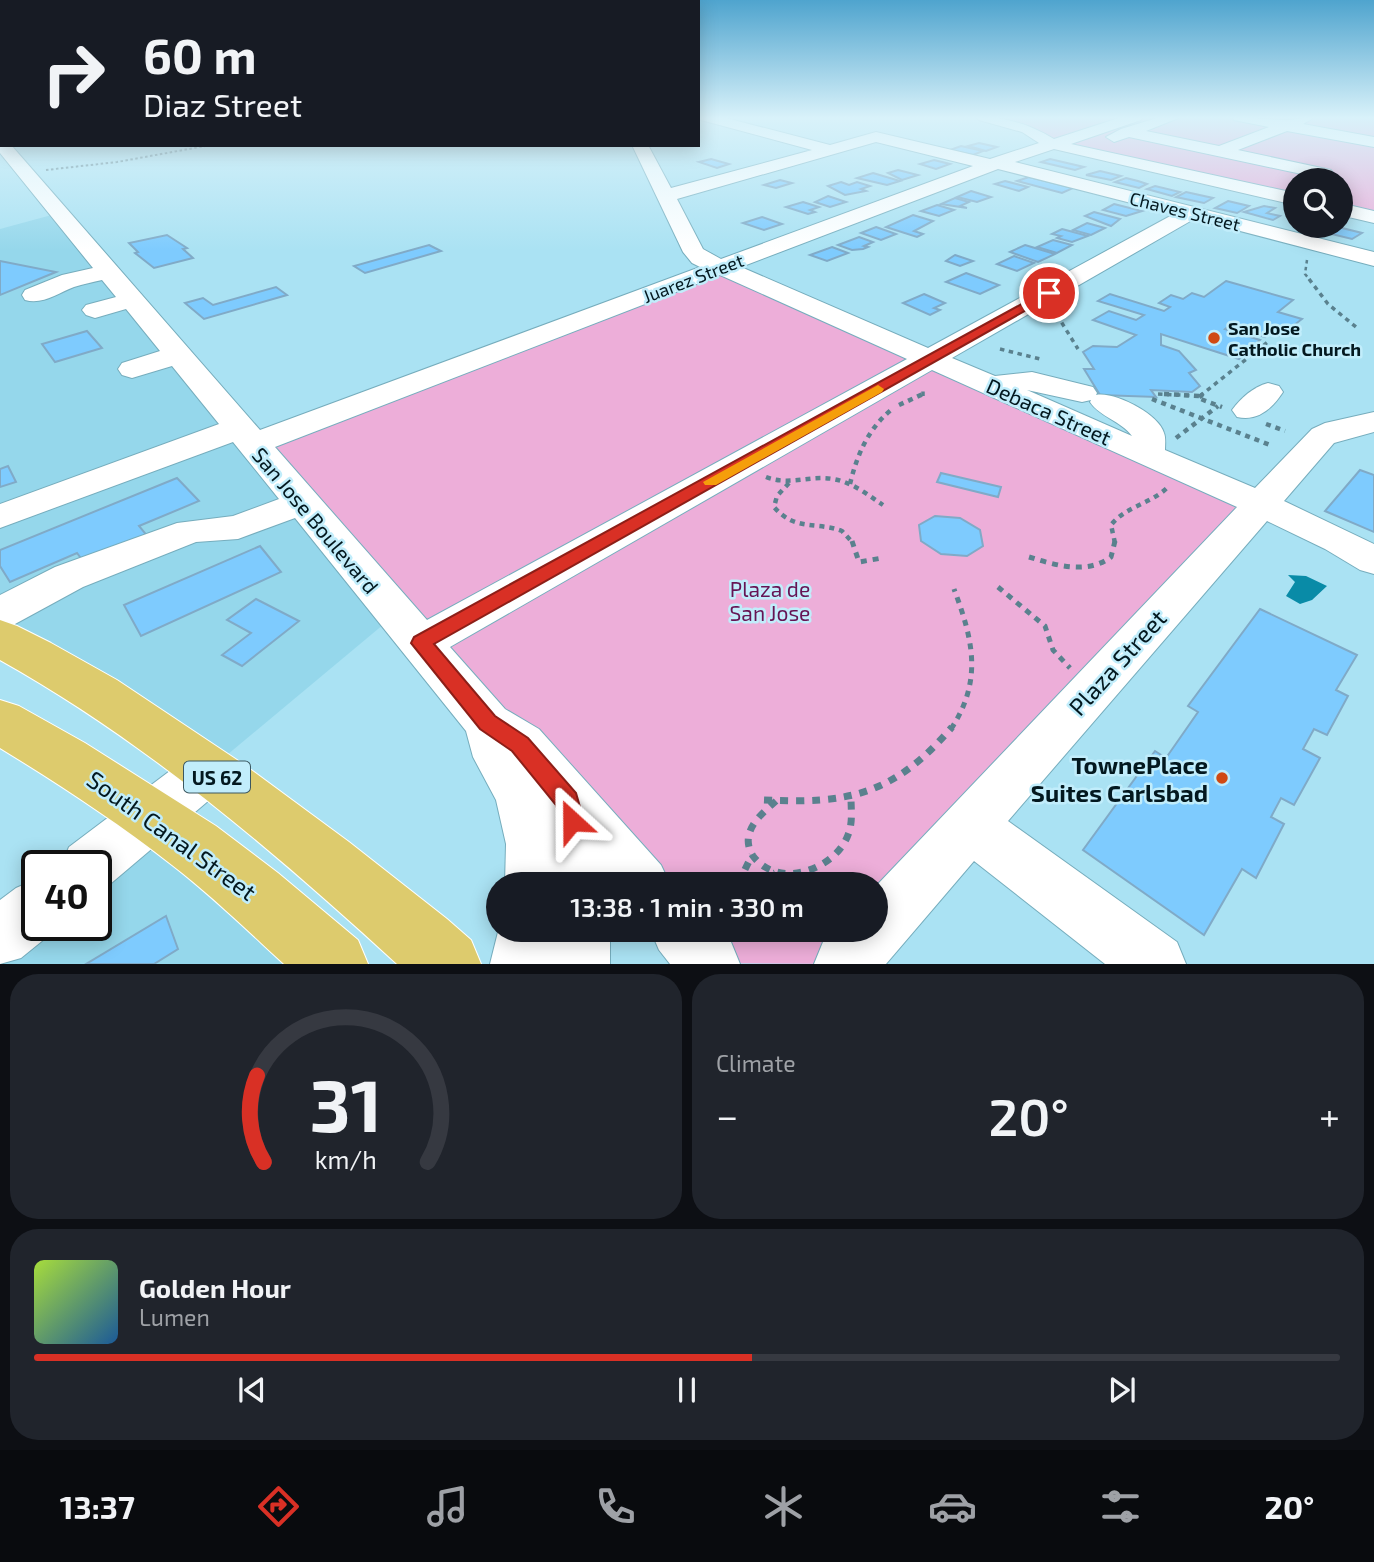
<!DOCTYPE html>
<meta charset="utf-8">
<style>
:root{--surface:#171b24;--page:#20242c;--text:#f1f3f6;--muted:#9ea1a6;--line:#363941;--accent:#d93025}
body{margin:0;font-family:"Exo 2",sans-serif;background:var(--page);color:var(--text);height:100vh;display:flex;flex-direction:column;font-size:26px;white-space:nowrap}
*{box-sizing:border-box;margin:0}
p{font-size:23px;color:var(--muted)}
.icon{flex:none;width:38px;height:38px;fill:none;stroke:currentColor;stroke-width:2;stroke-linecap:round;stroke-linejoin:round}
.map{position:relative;height:964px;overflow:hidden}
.sheet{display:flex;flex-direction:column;gap:10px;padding:10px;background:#0d0f14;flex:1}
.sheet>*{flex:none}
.banner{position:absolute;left:0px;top:0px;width:700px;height:147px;box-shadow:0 4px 18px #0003;background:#171b24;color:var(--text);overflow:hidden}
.controls{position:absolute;left:1283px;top:168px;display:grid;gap:14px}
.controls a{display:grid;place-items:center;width:70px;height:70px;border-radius:50%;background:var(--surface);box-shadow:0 4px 18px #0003;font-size:35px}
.speed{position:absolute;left:21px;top:850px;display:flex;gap:14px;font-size:35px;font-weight:700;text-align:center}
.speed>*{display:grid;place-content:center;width:91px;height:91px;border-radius:50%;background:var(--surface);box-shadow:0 4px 18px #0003;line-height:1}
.speed .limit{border:4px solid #111;border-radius:10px;background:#fff;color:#111}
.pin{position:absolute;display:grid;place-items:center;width:60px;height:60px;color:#fff;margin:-30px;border:4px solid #fff;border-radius:50%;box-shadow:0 2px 7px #0007}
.me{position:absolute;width:77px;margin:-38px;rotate:336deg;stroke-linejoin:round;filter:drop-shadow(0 0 5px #0008)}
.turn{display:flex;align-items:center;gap:24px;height:147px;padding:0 28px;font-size:32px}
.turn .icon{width:91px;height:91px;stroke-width:2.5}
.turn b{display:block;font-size:49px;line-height:60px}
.big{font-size:52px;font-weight:600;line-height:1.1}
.sheet .tile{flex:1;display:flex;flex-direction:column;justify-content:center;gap:10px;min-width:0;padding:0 24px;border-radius:28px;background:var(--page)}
.sheet .dial{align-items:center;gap:0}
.dial svg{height:182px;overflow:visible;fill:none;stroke:var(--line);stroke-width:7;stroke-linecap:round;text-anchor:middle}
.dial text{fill:var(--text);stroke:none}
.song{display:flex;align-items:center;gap:21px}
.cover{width:84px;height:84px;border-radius:10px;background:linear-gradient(135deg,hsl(80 70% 55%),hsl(210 70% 35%))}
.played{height:7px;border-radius:4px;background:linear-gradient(90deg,var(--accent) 55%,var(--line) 55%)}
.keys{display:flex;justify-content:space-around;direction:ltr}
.heat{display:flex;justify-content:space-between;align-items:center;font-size:38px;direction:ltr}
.sheet .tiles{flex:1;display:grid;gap:10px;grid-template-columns:1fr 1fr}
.tile:last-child{grid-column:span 2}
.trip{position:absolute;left:486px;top:872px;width:402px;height:70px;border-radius:35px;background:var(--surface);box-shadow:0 4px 18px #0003;font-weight:600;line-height:70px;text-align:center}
.dock{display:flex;height:112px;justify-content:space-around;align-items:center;background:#090b0e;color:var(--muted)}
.dock .icon{width:49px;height:49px}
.dock .active{color:var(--accent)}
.dock b{font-size:32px;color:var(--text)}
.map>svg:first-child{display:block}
.built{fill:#95d7eb}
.green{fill:#edaed9}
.water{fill:#098ba7}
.building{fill:#7ecbfe;stroke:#80aac7;stroke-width:2}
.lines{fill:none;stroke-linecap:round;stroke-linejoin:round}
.minor-casing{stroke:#76adbd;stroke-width:2}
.highway-casing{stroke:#fff;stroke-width:2}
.path-far5{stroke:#5a818e;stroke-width:2;stroke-dasharray:2.5 2.5;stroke-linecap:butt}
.path-far4{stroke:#5a818e;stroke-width:2.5;stroke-dasharray:3.5 3.5;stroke-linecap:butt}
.path-far3{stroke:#5a818e;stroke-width:3.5;stroke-dasharray:4.5 4.5;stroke-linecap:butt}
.path-far2{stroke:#5a818e;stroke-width:4.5;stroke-dasharray:5 5;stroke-linecap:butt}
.path-far1{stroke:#5a818e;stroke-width:5;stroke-dasharray:6 6;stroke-linecap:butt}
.path{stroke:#5a818e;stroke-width:7;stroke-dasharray:8 8;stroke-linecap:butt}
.minor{fill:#fff;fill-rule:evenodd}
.highway{fill:#ddcb6d;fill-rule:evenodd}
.route{fill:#d93025;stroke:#8d1f18;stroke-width:2}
.slow{fill:#f59e0b}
.poi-dot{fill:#d04913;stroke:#c1edfb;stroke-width:2.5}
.labels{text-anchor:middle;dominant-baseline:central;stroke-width:5;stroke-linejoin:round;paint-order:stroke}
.far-street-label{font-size:18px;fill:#03181f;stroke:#c1edfb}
.far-poi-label{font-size:18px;font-weight:bold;fill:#03181f;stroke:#c1edfb;text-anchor:start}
.shield{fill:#c1edfb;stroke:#3c5861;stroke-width:2}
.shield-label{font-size:19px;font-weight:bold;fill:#03181f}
.street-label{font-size:21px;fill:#03181f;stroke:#c1edfb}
.park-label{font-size:21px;fill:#661454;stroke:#c1edfb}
.near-street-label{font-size:24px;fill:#03181f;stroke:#c1edfb}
.near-poi-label{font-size:24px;font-weight:bold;fill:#03181f;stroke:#c1edfb;text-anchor:end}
</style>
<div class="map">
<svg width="1374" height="964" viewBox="0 0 1374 964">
<rect width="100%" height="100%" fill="#aae2f3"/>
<g class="built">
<path d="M 59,213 L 396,614 L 209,770 L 0,638 L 0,229 Z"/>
<path d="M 153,816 L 333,964 L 0,964 L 37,926 L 96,926 L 96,866 L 89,866 Z"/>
</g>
<g class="green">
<path d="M 974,117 L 1374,117 L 1374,217 L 1341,209 L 1340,180 L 1295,180 L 1295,199 L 1037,141 L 1031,134 Z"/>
<path d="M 721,267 L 1260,504 L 877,928 L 877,884 L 641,884 L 252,444 Z"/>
<path d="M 680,929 L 876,929 L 845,964 L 709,963 Z"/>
</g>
<path class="water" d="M 1288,575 L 1306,576 L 1327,586 L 1312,600 L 1300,604 L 1286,596 L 1295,582 Z"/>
<g class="building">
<path d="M 979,143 L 997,147 L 986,151 L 968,146 Z"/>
<path d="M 961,146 L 983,151 L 973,155 L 950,150 Z"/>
<path d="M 711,159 L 729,164 L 717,168 L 699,162 Z"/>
<path d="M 1050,159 L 1084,167 L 1075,170 L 1041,162 Z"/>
<path d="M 934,160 L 950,164 L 936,169 L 920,164 Z"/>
<path d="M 898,170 L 918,175 L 902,180 L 888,173 Z"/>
<path d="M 1100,171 L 1121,176 L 1111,180 L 1086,175 Z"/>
<path d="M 873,173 L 900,181 L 887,185 L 857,178 Z"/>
<path d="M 1029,177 L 1073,188 L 1062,193 L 1017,181 Z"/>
<path d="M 1126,178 L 1138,181 L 1147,184 L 1139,188 L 1115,182 Z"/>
<path d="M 780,180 L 792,183 L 776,188 L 764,185 Z"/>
<path d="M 1005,181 L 1028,187 L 1019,191 L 995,184 Z"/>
<path d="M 841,182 L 849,185 L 857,182 L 870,186 L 861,189 L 866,191 L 845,195 L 828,186 Z"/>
<path d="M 1155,186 L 1180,192 L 1172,196 L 1147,189 Z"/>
<path d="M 971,191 L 991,197 L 977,202 L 957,197 Z"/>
<path d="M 1186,192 L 1213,198 L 1204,203 L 1176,197 Z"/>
<path d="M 828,196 L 846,202 L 830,207 L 815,202 Z"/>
<path d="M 955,198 L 969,202 L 960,206 L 967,208 L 941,204 Z"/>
<path d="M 1228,201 L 1249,206 L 1237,213 L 1215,208 Z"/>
<path d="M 803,202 L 819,207 L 810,210 L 815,212 L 808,214 L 786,207 Z"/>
<path d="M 1114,204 L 1142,211 L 1126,216 L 1103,210 Z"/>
<path d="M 937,205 L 954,210 L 939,216 L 921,211 Z"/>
<path d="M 1264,206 L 1275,208 L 1267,213 L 1280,216 L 1273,220 L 1244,212 Z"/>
<path d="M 1094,212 L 1120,219 L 1111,226 L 1085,216 Z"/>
<path d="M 913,215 L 933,221 L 914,231 L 923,234 L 917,237 L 886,227 Z"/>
<path d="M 762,217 L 782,224 L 764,230 L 743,223 Z"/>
<path d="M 1087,223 L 1105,228 L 1091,235 L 1073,230 Z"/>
<path d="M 876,227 L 896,234 L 881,240 L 861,233 Z"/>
<path d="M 1327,227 L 1338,227 L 1362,233 L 1352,239 L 1319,231 Z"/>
<path d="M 1062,229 L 1088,236 L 1072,242 L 1057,238 L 1061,236 L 1052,234 Z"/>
<path d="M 167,235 L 187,248 L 183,249 L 193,258 L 154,268 L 135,253 L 138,252 L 129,243 Z"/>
<path d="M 859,237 L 873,242 L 864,246 L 868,247 L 863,249 L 852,250 L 838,245 Z"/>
<path d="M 1053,240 L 1072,245 L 1057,253 L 1037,247 Z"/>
<path d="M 429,245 L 441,251 L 365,273 L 354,266 Z"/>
<path d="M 1025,245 L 1055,254 L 1038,262 L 1010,252 Z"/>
<path d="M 832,247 L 848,253 L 827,261 L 810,255 Z"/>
<path d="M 955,255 L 973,261 L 960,266 L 946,261 Z"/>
<path d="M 1014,256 L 1034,263 L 1017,271 L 997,264 Z"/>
<path d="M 0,261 L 56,272 L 0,295 Z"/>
<path d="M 966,273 L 999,285 L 980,294 L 946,282 Z"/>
<path d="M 1226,281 L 1293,300 L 1278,312 L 1302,319 L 1280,336 L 1269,333 L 1265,337 L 1230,325 L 1225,329 L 1260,340 L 1239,359 L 1161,334 L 1161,345 L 1179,351 L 1196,370 L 1189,373 L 1200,386 L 1192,392 L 1151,390 L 1156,397 L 1100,395 L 1084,369 L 1094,369 L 1083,352 L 1093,346 L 1117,347 L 1136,335 L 1093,320 L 1109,311 L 1136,320 L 1144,315 L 1098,301 L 1110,294 L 1164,311 L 1170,307 L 1159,303 L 1171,295 L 1183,299 L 1192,293 L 1204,297 Z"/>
<path d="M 276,287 L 287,295 L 204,319 L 185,303 L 203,298 L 213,305 Z"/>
<path d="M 924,294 L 945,303 L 934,308 L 940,310 L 930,315 L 903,303 Z"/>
<path d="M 87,331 L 102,348 L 55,362 L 42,344 Z"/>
<path d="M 8,466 L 16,482 L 0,487 L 0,469 Z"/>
<path d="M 1360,470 L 1374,475 L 1374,532 L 1325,511 Z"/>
<path d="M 941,473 L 1001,487 L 998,497 L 937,482 Z"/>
<path d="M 177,478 L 199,501 L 139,526 L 149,538 L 86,565 L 77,553 L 10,582 L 0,566 L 0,550 Z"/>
<path d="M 935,516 L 960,518 L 980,530 L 983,546 L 967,556 L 941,554 L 921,541 L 919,525 Z"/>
<path d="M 260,546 L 281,572 L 141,636 L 124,605 Z"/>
<path d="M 256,599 L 299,621 L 242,666 L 222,655 L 251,633 L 227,620 Z"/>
<path d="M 1260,609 L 1357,655 L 1336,690 L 1348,696 L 1327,735 L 1314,729 L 1303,749 L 1320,758 L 1294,805 L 1281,798 L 1271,817 L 1284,824 L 1256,878 L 1242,869 L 1204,935 L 1083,850 L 1155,751 L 1166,758 L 1198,712 L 1188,706 Z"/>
<path d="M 166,916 L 178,949 L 154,964 L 86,964 Z"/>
</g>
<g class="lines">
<g class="minor-casing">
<g id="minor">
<path d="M 699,117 L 722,117 L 830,145 L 876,132 L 990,159 L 1039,143 L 1022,132 L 979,120 L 977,117 C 1006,117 1029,124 1054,139 L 1122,117 L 1143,117 L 1141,120 L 1071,144 L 1295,193 L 1295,205 L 1054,149 L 1015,162 L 1374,252 L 1374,266 L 1194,219 L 952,358 L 995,376 L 1032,372 L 1093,387 L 1097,393 L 1096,395 C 1114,391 1159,414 1164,433 C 1166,438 1165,445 1165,450 L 1255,488 L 1312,429 L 1325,423 L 1374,412 L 1374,432 L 1334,443 L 1284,501 L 1374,544 L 1374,574 L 1360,570 L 1325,549 L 1267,521 L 1008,821 L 1177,942 L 1186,964 L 1105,964 L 974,861 L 886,964 L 814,964 L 823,942 L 835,929 L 877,929 L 877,885 L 1237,507 L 932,370 L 450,647 L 505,709 L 539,729 L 661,865 L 670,884 L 505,884 L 506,844 L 496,800 L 473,757 L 466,731 L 295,518 L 238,539 L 196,542 L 83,587 L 15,624 L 0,628 L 0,595 L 55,567 L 177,523 L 233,516 L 279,499 L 233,442 L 0,528 L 0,504 L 219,424 L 172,366 L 132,378 L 122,375 L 118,369 L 122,363 L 160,351 L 126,309 L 95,318 L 86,315 L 82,310 L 86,305 L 116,297 L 102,280 C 93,282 83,284 74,287 C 58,293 43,305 25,300 L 22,295 L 25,290 L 62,275 L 93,268 L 0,153 L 0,141 L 2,145 L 11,145 L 260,430 L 700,267 L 692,263 L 683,252 L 632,145 L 648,145 L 671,188 L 812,150 L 701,120 ZM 876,142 L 973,166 L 721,259 L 703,249 L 677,199 ZM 998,169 L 1174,214 L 928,348 L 741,267 ZM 720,275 L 907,359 L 427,620 L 275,447 ZM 1027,390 L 1082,402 L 1091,400 L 1090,402 C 1100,417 1121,421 1132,436 Z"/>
<path d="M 1160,117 L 1181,117 L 1146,131 L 1219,146 L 1269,127 L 1234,120 L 1232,117 C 1249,117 1265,120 1282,120 C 1292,121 1304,117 1315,117 L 1303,124 L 1374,137 L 1374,147 L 1287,131 L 1238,150 L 1331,170 L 1334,174 L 1331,178 L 1325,179 L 1129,137 L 1114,142 L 1106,137 L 1121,129 Z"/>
<path d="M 1340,203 L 1374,211 L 1374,223 L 1340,215 Z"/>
<path d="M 1268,383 L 1279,386 L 1283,392 C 1272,409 1257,422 1237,417 L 1232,410 C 1241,398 1253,387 1268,383 Z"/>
<path d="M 209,748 L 227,755 L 234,770 L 227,785 L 109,885 L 96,890 L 96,866 L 61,866 L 69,847 L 191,755 Z"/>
<path d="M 37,879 L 37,926 L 59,926 L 58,928 L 21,958 L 0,964 L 0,900 L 16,888 Z"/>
<path d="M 499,928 L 610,929 L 610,964 L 490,964 Z"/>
<path d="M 650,929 L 720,929 L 731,942 L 740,964 L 670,964 L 659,950 Z"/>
</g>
</g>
<g class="highway-casing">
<g id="highway">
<path d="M 0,620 L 17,626 L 51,643 L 117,680 L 243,764 L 349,842 L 447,919 L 471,940 L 481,964 L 397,964 C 275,852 145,741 0,660 Z"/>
<path d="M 0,700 L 19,706 L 85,743 L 216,826 L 278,873 L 358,940 L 368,964 L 284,964 C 247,930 211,895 172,865 C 117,822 59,784 0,748 Z"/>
</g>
</g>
<path class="path-far5" d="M 46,170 L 117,162 L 211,145"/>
<path class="path-far4" d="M 1307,260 L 1305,274 L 1310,280"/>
<g class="path-far3">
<path d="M 1309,279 L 1328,304 L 1356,327"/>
<path d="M 1057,315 L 1078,349"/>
<path d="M 1000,349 L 1040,359"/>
<path d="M 1158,394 L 1199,396"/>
<path d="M 923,396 L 923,389"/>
<path d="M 1200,396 L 1269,341"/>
</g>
<g class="path-far2">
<path d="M 1164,394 L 1199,396"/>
<path d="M 1203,394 L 1198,398 L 1222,407"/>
<path d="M 1152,399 L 1270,445"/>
<path d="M 899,405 L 923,394"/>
<path d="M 1266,424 L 1285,431"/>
<path d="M 1176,438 L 1218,406"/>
<path d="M 766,477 C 789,486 810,475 833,479 C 852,482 868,495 883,505"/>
<path d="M 789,483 L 777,496 L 774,507 C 796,532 816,521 842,531 L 853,543"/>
<path d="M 850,484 C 857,455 868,429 891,410"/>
<path d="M 1115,543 L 1111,525 C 1126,506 1151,504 1168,487"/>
</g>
<g class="path-far1">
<path d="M 852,541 L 859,562 L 882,558"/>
<path d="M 1029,557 C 1055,565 1087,575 1111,557 L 1115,541"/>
<path d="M 998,587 L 1045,626 L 1053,650 L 1070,668"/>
<path d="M 951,729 C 983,680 973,640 954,589"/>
</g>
<g class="path">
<path d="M 764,800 C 849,804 894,795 952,727"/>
<path d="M 776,801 C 766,810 752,821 749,835 C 747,842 749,850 753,856 C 778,890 835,870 848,835 C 853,823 851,810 851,797"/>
<path d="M 738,884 L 752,855"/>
<path d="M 744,884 L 775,873"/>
</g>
<use href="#minor" class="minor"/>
<use href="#highway" class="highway"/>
</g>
<linearGradient id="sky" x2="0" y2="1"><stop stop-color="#4fa4ce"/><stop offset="0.47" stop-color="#d9f2fa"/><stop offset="1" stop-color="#d9f2fa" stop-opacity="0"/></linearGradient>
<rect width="1374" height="251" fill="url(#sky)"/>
<path class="route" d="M 1049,289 L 1054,293 L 1053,295 L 434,644 L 495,716 L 528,738 L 576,793 L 584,821 L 581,829 L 572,832 L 564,829 L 556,805 L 512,751 L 480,729 L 411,643 L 414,637 Z"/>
<path class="slow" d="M 878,385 L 884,389 L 882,392 L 716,485 L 705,485 L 703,482 Z"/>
<g class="poi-dot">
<circle cx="1214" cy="338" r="7"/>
<circle cx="1222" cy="778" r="7"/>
</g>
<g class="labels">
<g class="far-street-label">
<text transform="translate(1185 211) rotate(14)">Chaves Street</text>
<text transform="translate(693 278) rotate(-21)">Juarez Street</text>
</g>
<g class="far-poi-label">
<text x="1228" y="328">San Jose<tspan x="1228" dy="21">Catholic Church</tspan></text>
</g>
<rect class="shield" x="184" y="761.5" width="66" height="31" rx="5"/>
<g class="shield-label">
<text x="217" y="777">US 62</text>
</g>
<g class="street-label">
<text transform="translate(1049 411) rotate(24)">Debaca Street</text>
<text transform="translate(316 520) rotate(50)">San Jose Boulevard</text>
</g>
<g class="park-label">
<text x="770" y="588">Plaza de<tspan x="770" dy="24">San Jose</tspan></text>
</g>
<g class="near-street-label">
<text transform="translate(1117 662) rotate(-48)">Plaza Street</text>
<text transform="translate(172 835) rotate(36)">South Canal Street</text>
</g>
<g class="near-poi-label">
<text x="1208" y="764">TownePlace<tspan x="1208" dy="28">Suites Carlsbad</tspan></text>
</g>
</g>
</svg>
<div class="controls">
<a><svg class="icon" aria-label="search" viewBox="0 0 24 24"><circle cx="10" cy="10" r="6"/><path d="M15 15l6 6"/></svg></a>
</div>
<div class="speed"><div class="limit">40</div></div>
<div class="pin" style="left:1049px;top:293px;background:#d93025"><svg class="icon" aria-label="arrive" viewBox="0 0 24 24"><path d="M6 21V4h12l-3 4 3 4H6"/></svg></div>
<svg class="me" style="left:572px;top:821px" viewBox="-20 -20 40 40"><path d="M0-17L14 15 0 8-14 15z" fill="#d93025" stroke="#fff" stroke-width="4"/></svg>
<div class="trip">13:38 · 1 min · 330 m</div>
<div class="banner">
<div class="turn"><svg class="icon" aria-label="right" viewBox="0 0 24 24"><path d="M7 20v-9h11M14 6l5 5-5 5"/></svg><div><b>60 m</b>Diaz Street</div></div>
</div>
</div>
<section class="sheet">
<div class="tiles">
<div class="tile dial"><svg viewBox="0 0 100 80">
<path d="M14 69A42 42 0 1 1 86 69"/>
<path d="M14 69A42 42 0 0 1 11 31" stroke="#d93025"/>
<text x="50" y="56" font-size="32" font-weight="700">31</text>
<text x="50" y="72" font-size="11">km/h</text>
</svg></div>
<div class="tile"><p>Climate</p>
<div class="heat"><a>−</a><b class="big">20°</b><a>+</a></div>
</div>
<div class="tile">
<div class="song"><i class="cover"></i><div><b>Golden Hour</b><p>Lumen</p></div></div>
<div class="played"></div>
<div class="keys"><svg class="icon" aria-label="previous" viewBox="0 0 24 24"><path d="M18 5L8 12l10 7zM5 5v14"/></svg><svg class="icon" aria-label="pause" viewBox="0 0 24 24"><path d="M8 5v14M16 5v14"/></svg><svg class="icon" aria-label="next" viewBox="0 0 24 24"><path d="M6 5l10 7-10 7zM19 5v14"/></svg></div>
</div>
</div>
</section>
<nav class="dock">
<b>13:37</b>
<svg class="icon active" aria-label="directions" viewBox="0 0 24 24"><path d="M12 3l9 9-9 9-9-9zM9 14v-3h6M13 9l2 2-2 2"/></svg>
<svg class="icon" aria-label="music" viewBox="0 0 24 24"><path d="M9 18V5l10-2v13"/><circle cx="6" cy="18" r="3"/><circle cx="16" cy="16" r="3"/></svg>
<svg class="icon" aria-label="phone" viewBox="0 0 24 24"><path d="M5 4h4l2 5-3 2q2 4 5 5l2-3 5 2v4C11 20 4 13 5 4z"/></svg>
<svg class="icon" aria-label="climate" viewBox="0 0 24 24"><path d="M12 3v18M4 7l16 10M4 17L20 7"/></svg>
<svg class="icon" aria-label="car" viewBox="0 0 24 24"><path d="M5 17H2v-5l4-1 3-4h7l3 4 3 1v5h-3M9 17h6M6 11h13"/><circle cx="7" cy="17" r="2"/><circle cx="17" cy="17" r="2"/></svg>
<svg class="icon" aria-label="filters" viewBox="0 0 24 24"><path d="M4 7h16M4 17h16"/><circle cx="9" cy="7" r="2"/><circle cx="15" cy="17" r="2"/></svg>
<b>20°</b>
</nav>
